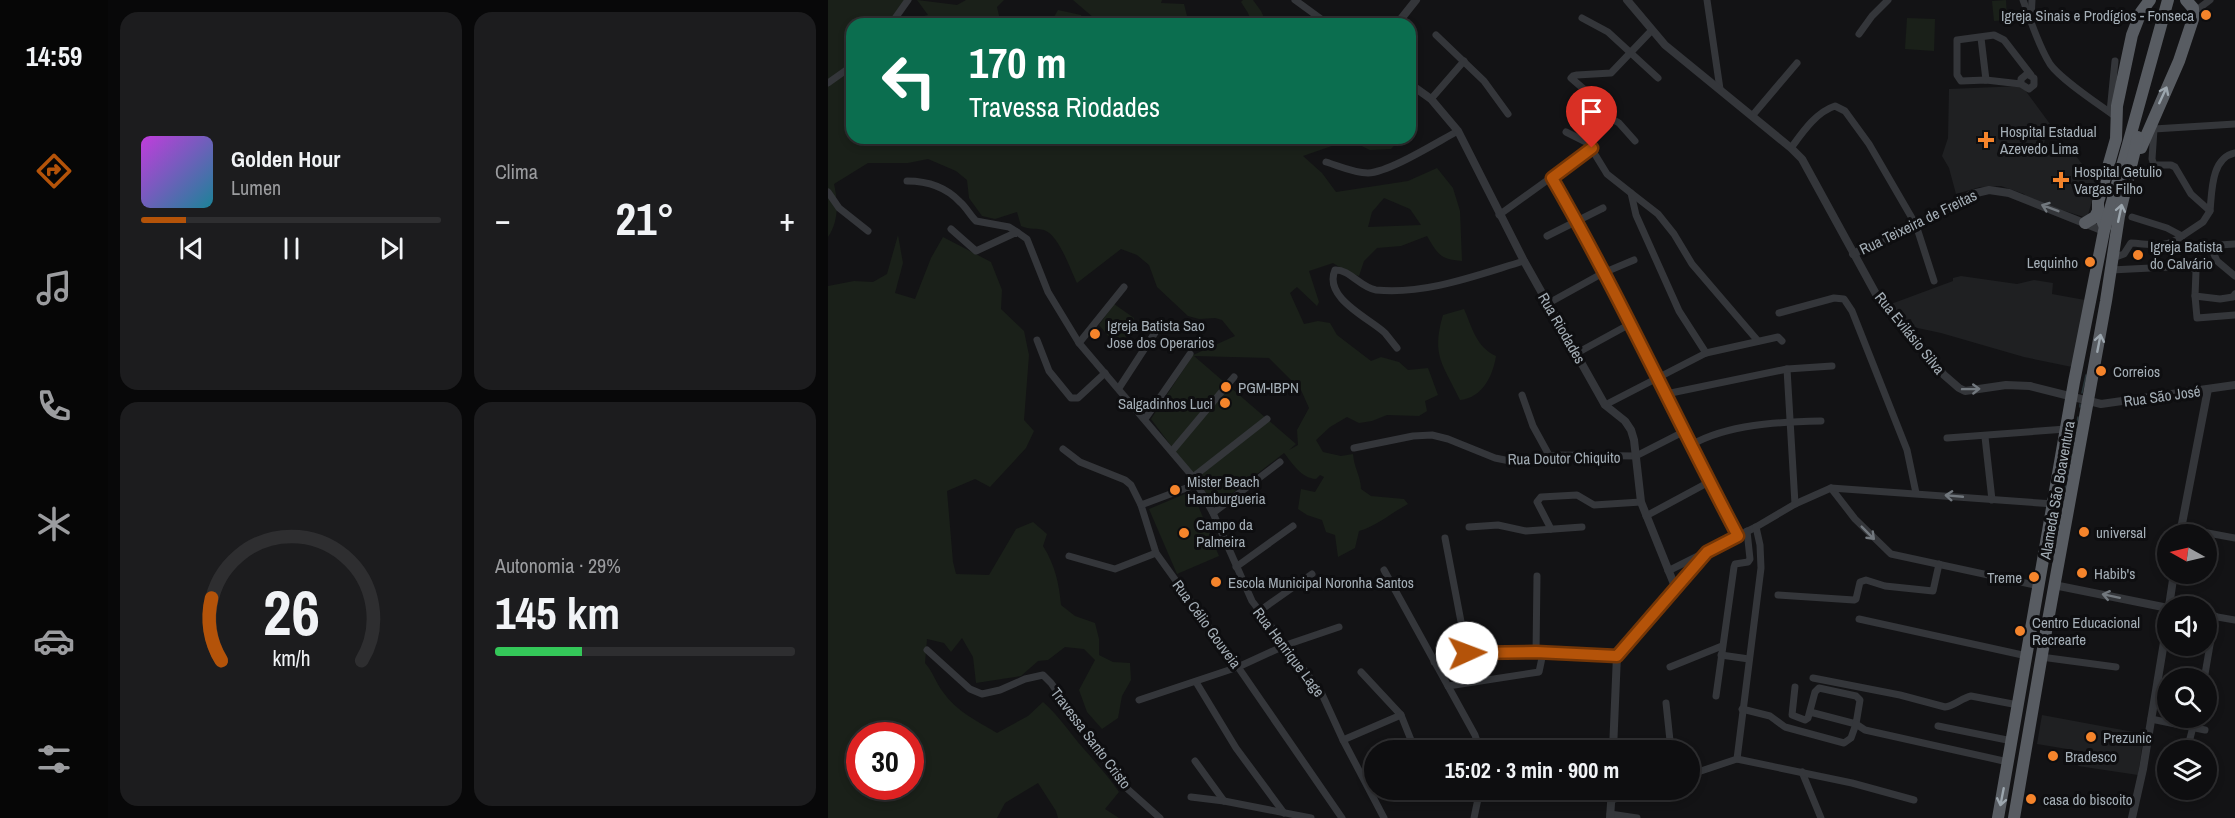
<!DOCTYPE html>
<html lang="pt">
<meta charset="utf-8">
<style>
:root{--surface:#0e0e10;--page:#1c1c1e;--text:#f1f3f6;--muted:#9b9c9f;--line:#2e2e30;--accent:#b45309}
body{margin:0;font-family:"Archivo Narrow",sans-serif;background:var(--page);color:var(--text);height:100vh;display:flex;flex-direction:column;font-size:22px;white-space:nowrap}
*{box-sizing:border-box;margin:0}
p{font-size:20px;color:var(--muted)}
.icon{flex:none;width:33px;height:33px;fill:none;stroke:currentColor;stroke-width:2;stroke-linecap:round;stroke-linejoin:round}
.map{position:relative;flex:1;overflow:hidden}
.side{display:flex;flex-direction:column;gap:12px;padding:12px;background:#080809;width:720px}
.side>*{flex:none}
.guide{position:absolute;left:18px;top:18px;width:570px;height:126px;border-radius:18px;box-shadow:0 3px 9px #0003,0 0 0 2px var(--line);background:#0b6e4f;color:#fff;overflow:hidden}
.needle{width:39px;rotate:278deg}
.fabs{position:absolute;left:1329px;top:524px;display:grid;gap:12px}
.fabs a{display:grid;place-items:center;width:60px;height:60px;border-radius:50%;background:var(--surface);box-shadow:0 3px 9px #0003,0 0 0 2px var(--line);font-size:30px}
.speed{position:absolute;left:18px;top:722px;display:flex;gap:12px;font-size:30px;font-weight:700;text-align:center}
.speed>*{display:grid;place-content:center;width:78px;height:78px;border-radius:50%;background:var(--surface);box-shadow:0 3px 9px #0003,0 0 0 2px var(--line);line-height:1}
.speed .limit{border:9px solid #d22;background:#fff;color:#111}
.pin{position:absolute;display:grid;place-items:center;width:51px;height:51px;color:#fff;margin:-62px -26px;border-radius:50% 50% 50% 0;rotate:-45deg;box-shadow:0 0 6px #0007}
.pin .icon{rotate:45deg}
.me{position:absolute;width:66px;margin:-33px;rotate:88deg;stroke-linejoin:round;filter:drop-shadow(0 0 4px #0008)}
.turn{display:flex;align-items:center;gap:21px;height:126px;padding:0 24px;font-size:27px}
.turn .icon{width:78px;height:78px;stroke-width:2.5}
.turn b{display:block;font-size:42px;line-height:51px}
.big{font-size:45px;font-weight:700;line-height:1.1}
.side .tile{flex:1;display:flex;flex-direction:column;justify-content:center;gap:9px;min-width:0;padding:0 21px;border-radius:18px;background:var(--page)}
.side .dial{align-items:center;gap:0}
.dial svg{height:156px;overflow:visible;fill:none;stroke:var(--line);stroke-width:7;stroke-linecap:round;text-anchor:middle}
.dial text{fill:var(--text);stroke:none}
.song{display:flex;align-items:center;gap:18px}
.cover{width:72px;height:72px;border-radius:9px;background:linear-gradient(135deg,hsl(290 70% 55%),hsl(190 70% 35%))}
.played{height:6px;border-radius:3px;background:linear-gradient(90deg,var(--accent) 15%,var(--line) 15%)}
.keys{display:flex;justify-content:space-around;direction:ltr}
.heat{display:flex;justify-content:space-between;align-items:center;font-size:33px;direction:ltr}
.charge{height:9px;border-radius:4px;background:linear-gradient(90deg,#34c759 29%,var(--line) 0)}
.side .tiles{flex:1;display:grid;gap:12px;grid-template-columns:repeat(2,1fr)}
.trip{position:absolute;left:536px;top:740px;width:336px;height:60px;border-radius:30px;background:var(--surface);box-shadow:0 3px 9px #0003,0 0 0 2px var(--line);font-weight:700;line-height:60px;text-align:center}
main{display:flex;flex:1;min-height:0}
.menu{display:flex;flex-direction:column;width:108px;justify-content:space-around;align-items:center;background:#060606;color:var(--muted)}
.menu .icon{width:42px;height:42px}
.menu .selected{color:var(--accent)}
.menu b{font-size:27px;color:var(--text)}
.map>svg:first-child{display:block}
.built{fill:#1f2022}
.green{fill:#1a2019;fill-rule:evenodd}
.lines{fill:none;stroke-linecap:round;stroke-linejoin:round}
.stream{stroke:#293539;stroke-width:1.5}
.minor{stroke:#34363a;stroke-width:7}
.tertiary{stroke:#34363a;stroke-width:8}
.trunk{stroke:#585c62;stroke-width:12}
.oneway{stroke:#9ca6ae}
.oneway2{stroke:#72787e}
.route-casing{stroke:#753606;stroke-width:15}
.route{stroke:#b45309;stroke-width:10}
.poi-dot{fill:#f5842b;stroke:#0e0e10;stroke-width:2}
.labels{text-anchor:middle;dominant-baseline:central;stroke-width:6;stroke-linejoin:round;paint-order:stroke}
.poi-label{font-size:15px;fill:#a4aeb6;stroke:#0e0e10;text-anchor:start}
.street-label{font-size:15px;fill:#a4aeb6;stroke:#0e0e10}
</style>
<main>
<nav class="menu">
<b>14:59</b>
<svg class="icon selected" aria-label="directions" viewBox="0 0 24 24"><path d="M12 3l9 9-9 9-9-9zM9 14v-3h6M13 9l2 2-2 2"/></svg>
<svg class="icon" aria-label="music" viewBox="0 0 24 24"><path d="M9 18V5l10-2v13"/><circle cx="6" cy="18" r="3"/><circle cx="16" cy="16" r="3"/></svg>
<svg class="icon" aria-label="phone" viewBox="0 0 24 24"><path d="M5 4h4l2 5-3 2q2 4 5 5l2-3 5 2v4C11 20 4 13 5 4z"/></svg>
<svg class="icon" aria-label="climate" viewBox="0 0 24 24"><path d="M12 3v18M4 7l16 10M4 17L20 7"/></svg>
<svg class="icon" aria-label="car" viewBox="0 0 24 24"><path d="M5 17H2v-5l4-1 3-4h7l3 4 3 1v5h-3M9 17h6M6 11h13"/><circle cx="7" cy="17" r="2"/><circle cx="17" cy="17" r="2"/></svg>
<svg class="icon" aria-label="filters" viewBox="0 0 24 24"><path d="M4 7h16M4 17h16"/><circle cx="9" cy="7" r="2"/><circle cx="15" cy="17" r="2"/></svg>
</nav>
<section class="side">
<div class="tiles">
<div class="tile">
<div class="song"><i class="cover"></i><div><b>Golden Hour</b><p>Lumen</p></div></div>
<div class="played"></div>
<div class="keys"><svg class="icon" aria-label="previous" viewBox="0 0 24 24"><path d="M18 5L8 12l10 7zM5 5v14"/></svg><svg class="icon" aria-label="pause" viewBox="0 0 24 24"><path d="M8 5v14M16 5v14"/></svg><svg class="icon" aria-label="next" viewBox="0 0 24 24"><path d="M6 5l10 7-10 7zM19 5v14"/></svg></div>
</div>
<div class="tile"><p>Clima</p>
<div class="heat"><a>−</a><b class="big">21°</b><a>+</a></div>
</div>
<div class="tile dial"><svg viewBox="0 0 100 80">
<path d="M14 69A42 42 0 1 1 86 69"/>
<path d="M14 69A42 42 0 0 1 9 37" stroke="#b45309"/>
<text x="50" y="56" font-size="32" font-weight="700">26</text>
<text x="50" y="72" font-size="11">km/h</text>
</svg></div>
<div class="tile"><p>Autonomia · 29%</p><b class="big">145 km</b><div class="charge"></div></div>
</div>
</section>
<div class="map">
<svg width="1407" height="818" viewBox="0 0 1407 818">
<rect width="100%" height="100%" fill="#131315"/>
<g class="built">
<path d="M 1194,86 L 1222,124 L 1216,143 L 1245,152 L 1269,184 L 1259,218 L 1199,199 L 1196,194 L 1173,186 L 1152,187 L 1128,194 L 1121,168 L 1114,156 L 1120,138 L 1121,89 Z"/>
<path d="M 1133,276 L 1189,284 L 1206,280 L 1225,283 L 1224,294 L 1257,300 L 1244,367 L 1196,357 L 1113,333 L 1085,327 L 1083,319 L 1078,320 L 1073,317 L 1063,304 L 1125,281 L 1125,278 Z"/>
<path d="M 1214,715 L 1316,734 L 1310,775 L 1250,766 L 1257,752 L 1209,744 Z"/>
</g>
<g class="green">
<path d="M 0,0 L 76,0 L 69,15 L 79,20 L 100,15 L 89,0 L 129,5 L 138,0 L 176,0 L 169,7 L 173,24 L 24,24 L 24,138 L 573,138 L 563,149 L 542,150 L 521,140 L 475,156 L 494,173 L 508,192 L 580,181 L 609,168 L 625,188 L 632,211 L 634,261 C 611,259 610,254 599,236 L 573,246 L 549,248 L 536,261 L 531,276 L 521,273 L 505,263 L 481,271 L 491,302 L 489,306 L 469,287 L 462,293 L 476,324 L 490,321 L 502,323 L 509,335 L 543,361 L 553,357 L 571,362 L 580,370 L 600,368 L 610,395 L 597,401 L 599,411 L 591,416 L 559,415 L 544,421 L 531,423 L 519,417 L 502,427 L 488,440 L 495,452 L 513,456 L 525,454 C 526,468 533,477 533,489 L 543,496 L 576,499 L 580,504 C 563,513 549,526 531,531 L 527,548 L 510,557 L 507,535 L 498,532 L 494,520 L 479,515 L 470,509 L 473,489 L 487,492 L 496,477 L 492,475 L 488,479 C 473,478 465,464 456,453 L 388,506 L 323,419 L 365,355 L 407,336 L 394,320 L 387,318 L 371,319 L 360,316 L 329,287 L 321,265 L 309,255 L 293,249 L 249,283 C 242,269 231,235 216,230 C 209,228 202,230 193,226 L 189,212 L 167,219 L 154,216 L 141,198 L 139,180 L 128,171 L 100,159 L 80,163 L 40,163 L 6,184 C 10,202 11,221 0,237 ZM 556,198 L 582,209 L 593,225 L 540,227 L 544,212 ZM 366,356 L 441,358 L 473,390 L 481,408 L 469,430 L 470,445 L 461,450 L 468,444 Z"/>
<path d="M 245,0 L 334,0 L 333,3 L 356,4 L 361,24 L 273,24 Z"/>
<path d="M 415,0 L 425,0 L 433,11 L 439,24 L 424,24 L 420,13 L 413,2 Z"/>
<path d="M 1178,0 L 1179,20 L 1166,21 L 1164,1 Z"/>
<path d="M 230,10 L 253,15 L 256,24 L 222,24 Z"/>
<path d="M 1079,18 L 1107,19 L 1106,51 L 1077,49 Z"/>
<path d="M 70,235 L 75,263 L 67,293 L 87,299 L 103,258 L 115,237 L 163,262 L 174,290 L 173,309 L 196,331 L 201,355 L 196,420 L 206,431 L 198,448 L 162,487 L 147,479 L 119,491 L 125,562 L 128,574 L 161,575 L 188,529 L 205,522 L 219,534 L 215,546 C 227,565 231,583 233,605 L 247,616 L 267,623 L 271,639 L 271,655 L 285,662 L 302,663 L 303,680 L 294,696 L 290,718 L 274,729 L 259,712 L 251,690 L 267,660 L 256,649 L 237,647 L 220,660 L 210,661 L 193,676 L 148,683 L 145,657 L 134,638 L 123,652 L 116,643 L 99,639 L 97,663 C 105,672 108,683 115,692 C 128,711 149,721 169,733 L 200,716 L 215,702 C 231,716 241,732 255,748 C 268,763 280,776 291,792 L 277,809 L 291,818 L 230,818 L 228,811 L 210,783 L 177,803 L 169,818 L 0,818 L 0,286 L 26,281 L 45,282 L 59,274 ZM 32,735 L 82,735 L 82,786 L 32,786 Z"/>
<path d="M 286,304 L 306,318 L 292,350 L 271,325 Z"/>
<path d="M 636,309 C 644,327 648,347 668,356 C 665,376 654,398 632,400 C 615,364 603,356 615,315 Z"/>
<path d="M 364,491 L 391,556 L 349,574 L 321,509 Z"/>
</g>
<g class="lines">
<g class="stream">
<path d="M 1254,393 L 1258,375"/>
<path d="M 1252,407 L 1252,404"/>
<path d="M 1235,500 L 1250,417"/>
<path d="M 1230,530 L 1232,514"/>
</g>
<g class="minor">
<path d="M 467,0 L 500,24"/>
<path d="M 879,0 L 892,89"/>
<path d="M 1195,0 C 1203,21 1210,45 1222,64 C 1233,80 1272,105 1288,117"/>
<path d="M 1366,12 L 1382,0"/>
<path d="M 754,18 L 780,32 L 830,78"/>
<path d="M 1203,19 L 1204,0"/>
<path d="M 63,24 L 80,0"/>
<path d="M 1031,34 L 1044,16 L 1060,0"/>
<path d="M 608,35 L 656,81 L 680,114"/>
<path d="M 1153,38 L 1158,80"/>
<path d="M 0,83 L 24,66"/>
<path d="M 1193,84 L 1193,79 L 1199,74 L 1206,78 L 1206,85 L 1201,89 L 1193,84 L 1158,80 L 1133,81 L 1129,75 L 1129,40 L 1166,35 L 1176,40 L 1203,75"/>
<path d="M 603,99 L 636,61"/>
<path d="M 1282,112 L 1287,61"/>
<path d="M 924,116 L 969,63"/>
<path d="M 1324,125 L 1326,129 L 1407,124"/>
<path d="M 1326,129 L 1324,159 L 1326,165 L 1343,165 L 1347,167 L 1363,194 L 1382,211 C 1384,191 1383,158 1407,153"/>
<path d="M 738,132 L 760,143 L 779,174 L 803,193 L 808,215 L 851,311 L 878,353"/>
<path d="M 807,141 L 791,123 L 772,112 L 758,91 L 743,78 L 745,76 L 749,75 L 783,73 L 824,30"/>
<path d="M 963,148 C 974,133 988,112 1007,106 L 1017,111 L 1041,144 L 1088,225 L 1106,281"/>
<path d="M 498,162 C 511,166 526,173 540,173 C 562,172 609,142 630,131"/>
<path d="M 724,178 L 749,220 L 838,394 L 855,432 L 910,536"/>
<path d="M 79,181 C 99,181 118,187 132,202 C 138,207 142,215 148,221 L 181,227 L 189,232"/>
<path d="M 0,192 L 11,208 L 40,231"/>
<path d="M 803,193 L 830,214 L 846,234 L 864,264 L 930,341"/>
<path d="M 671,215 L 764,148"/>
<path d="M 1304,217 L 1339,228 L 1354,236 L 1375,222 L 1382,211"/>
<path d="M 123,229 L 148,251 L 189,232 L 199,239 L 220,292 L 251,343 L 365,477 L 385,513 L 424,601 L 493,692 L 515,740 L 556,818"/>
<path d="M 719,236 L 775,208"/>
<path d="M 1407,244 L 1391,245 L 1385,252 L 1389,261 L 1407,276"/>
<path d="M 1285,258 L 1296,254 L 1303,243 C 1323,244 1338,249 1354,236"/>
<path d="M 1283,270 L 1363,266 L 1368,271 L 1367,296 L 1392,299 L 1405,297 L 1407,294"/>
<path d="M 1367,296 L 1369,318 L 1407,315"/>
<path d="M 719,304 L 775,273 L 806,260"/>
<path d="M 951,313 L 1006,298 L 1016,299 L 1024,311 L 1079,450 L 1088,493"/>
<path d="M 209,340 L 221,371 L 243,398 L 250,398 L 277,373"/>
<path d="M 251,343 L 296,287"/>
<path d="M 569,348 C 565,343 561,338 557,333 C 541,318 495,298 507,270 C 521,269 533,288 548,290 C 598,295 649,275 696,261"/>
<path d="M 749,353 L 802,324"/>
<path d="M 959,369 L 967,504"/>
<path d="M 291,388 L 332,325"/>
<path d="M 838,394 L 959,369 L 1004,366"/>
<path d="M 694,395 L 705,426 L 722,457"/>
<path d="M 777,405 L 878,353 L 950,337 L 954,341"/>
<path d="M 317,419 L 362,354"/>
<path d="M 1157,437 L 1164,500"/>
<path d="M 1119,438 L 1238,429"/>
<path d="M 863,445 C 900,424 950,422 993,421"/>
<path d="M 526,448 L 585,436 L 604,435 L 620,439 L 667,458 L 682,461 L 701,461 L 730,455 L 808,456 L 855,432"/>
<path d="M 235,449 L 252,462 L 297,480 L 303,485 L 313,505 L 328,553 L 410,667 L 514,818"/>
<path d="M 344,451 L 406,377"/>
<path d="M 365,477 L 439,419"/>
<path d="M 1003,488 L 1027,519 L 1063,554 L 1211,586"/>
<path d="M 313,505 L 369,484"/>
<path d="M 385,513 L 452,462"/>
<path d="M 818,516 L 881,482"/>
<path d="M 641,527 L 670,525 L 698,531 L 754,527"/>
<path d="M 1353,528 L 1407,538"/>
<path d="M 723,529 L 709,502 L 713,497 L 749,495 L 766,505 L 813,502"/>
<path d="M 617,538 L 639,653"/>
<path d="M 241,556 L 287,569 L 328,553"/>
<path d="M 408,567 L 465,526"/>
<path d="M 556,570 L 620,686 L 647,735 L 652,750"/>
<path d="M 840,571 L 928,527 L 967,504 L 1003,488 L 1226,504"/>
<path d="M 848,589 L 876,556"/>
<path d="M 950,595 L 1026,600 L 1028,599 L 1032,582 L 1038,580 L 1057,586 L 1105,591 L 1111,564"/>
<path d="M 430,612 L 484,574"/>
<path d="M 1378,615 L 1407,620"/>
<path d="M 1031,619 L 1199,656"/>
<path d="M 99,650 L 142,689 L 154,694 L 172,690 L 197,679 L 215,675 L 223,683 L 294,784 L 332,818"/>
<path d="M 708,653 L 709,576"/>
<path d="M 893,655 L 921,659"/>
<path d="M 1213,657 L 1288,667"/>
<path d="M 606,662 L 650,652 L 789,655"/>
<path d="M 842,667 L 894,646"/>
<path d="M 533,672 L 573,715 L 587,750"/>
<path d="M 1377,674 L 1387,616"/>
<path d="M 985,678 L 1072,695 L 1117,707 C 1126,706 1134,698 1143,696 L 1190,705"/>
<path d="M 368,682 L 408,748 L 456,813"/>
<path d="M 620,686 L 711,672 L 715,653"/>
<path d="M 967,687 L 964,715 L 977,720 L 980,718 L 987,692 L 991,688 L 1028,696 L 1032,700 L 1028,724 L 982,712"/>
<path d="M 888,696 L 906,567 L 907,564 L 920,562 L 922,559 L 919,531"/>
<path d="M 311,700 L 410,667 L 458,645 L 511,627"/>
<path d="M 838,703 L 843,750"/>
<path d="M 914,709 L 942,716 L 957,727 L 1016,743 L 1023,738 L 1028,724 L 1037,730 L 1180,762"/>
<path d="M 1323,719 L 1377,730"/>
<path d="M 1110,726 L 1184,741"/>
<path d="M 515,740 L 573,715"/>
<path d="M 1359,750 L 1365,727"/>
<path d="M 909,759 L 933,568 L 932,545 L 928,527"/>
<path d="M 367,761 L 396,801"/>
<path d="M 974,772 L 993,818"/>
<path d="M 861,775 L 909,759 L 1024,783 L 1086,800"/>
<path d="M 605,789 L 651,795"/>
<path d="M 363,797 L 396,801 L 483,818"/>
<path d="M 784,800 L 817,789"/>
<path d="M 782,814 L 809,818"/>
<path d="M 646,818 L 652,789"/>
</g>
<g class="tertiary">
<path d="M 799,0 L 837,45 L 963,148 L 974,159 L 1048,294 L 1116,375 L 1131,388 L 1137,391 L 1178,385 L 1202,386 L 1273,404 L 1407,385"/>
<path d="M 569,24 L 588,0"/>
<path d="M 582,84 L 603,99 L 630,131 L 696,261 L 777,405 L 797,421 L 803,430 L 806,440 L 813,502 L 848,589 L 789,655 L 785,750"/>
<path d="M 1025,254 L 1111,214 L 1144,194 L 1161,190 L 1181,193 L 1276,231"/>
<path d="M 1352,534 L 1380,389"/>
<path d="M 1226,585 L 1340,608"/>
<path d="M 1341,606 L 1346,573"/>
<path d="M 782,818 L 784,789"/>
<path d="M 1304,818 L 1315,769 L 1340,618"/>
</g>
<g class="trunk">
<path d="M 1313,148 L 1351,61 L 1365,19 L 1365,8 L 1358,0"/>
<path d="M 1257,223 L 1267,217 L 1270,211"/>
<path d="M 1277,227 L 1270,211 L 1270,202 L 1288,139 L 1289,106 L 1304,35 L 1313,12 L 1322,0"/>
<path d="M 1170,818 L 1246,382 L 1276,231 L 1340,0"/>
<path d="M 1186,818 L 1217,637 L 1278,301 L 1291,216 L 1310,137"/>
</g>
</g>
<defs><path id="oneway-shaft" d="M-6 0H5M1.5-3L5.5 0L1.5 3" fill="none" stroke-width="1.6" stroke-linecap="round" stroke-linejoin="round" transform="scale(1.5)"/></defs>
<g class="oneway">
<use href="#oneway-shaft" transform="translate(1335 95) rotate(-65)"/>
<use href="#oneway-shaft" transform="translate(1292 213) rotate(-78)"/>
<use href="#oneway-shaft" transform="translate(1271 343) rotate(-79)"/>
<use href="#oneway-shaft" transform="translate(1174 797) rotate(101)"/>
</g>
<g class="oneway2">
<use href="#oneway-shaft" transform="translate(1222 208) rotate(-159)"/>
<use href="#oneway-shaft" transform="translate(1143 389) rotate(-1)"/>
<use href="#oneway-shaft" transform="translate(1126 496) rotate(-175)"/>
<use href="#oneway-shaft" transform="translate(1040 533) rotate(45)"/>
<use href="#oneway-shaft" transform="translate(1283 596) rotate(-168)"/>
</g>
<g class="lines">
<g class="route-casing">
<path id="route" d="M 639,653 L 708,652 L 789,656 L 879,552 L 910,536 C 847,417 791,294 724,178 L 764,148"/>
</g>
<use href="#route" class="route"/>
</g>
<g class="poi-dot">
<circle cx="1378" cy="15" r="6"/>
<path d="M1155 131h6v6h6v6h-6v6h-6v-6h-6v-6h6z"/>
<path d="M1230 171h6v6h6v6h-6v6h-6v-6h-6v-6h6z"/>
<circle cx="1310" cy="255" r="6"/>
<circle cx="1262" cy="262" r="6"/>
<circle cx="267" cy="334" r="6"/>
<circle cx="1273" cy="371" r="6"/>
<circle cx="398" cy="387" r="6"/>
<circle cx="397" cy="403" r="6"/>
<circle cx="347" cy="490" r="6"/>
<circle cx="1256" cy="532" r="6"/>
<circle cx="356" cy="533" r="6"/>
<circle cx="1254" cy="573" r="6"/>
<circle cx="1206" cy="577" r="6"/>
<circle cx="388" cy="582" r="6"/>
<circle cx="1192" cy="631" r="6"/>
<circle cx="1263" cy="737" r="6"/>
<circle cx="1225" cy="756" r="6"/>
<circle cx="1203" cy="799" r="6"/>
</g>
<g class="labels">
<g class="poi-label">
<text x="1366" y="15" text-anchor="end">Igreja Sinais e Prodígios - Fonseca</text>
<text x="1172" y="131">Hospital Estadual<tspan x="1172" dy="17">Azevedo Lima</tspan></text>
<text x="1246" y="171">Hospital Getulio<tspan x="1246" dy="17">Vargas Filho</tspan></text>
<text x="1322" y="246">Igreja Batista<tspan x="1322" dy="17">do Calvário</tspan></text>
<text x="1250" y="262" text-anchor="end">Lequinho</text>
<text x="279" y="325">Igreja Batista Sao<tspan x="279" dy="17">Jose dos Operarios</tspan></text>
<text x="1285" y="371">Correios</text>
<text x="410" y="387">PGM-IBPN</text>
<text x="385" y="403" text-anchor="end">Salgadinhos Luci</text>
<text x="359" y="481">Mister Beach<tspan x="359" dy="17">Hamburgueria</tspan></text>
<text x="368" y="524">Campo da<tspan x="368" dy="17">Palmeira</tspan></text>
<text x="1268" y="532">universal</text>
<text x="1266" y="573">Habib's</text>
<text x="1194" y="577" text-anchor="end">Treme</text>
<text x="400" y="582">Escola Municipal Noronha Santos</text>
<text x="1204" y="622">Centro Educacional<tspan x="1204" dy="17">Recrearte</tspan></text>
<text x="1275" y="737">Prezunic</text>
<text x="1237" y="756">Bradesco</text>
<text x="1215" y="799">casa do biscoito</text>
</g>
<g class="street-label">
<text transform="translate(1090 222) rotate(-26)">Rua Teixeira de Freitas</text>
<text transform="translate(734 328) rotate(60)">Rua Riodades</text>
<text transform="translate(1082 333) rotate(51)">Rua Evilásio Silva</text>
<text transform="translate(1334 396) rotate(-8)">Rua São José</text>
<text transform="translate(736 458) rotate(-1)">Rua Doutor Chiquito</text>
<text transform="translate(1229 490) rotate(-80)">Alameda São Boaventura</text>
<text transform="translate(379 624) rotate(54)">Rua Célio Gouveia</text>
<text transform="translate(461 652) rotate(53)">Rua Henrique Lage</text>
<text transform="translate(263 738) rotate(53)">Travessa Santo Cristo</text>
</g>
</g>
</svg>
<div class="fabs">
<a><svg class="needle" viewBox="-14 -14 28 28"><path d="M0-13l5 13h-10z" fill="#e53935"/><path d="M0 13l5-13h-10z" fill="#9b9c9f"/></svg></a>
<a><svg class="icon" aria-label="sound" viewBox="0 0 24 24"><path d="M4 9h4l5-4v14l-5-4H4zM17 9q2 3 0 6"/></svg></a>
<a><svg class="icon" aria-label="search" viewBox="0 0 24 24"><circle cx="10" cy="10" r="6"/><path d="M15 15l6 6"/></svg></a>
<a><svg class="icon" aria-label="layers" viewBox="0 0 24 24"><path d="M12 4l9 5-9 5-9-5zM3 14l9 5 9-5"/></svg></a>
</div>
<div class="speed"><div class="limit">30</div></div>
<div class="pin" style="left:764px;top:148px;background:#d93025"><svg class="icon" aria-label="arrive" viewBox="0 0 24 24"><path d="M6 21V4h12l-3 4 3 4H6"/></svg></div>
<svg class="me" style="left:639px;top:653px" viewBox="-20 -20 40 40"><circle r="19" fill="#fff"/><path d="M0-13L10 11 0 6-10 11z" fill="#b45309"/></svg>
<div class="trip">15:02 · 3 min · 900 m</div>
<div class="guide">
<div class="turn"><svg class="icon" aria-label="left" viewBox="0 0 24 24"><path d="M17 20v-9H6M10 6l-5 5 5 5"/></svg><div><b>170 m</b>Travessa Riodades</div></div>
</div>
</div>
</main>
